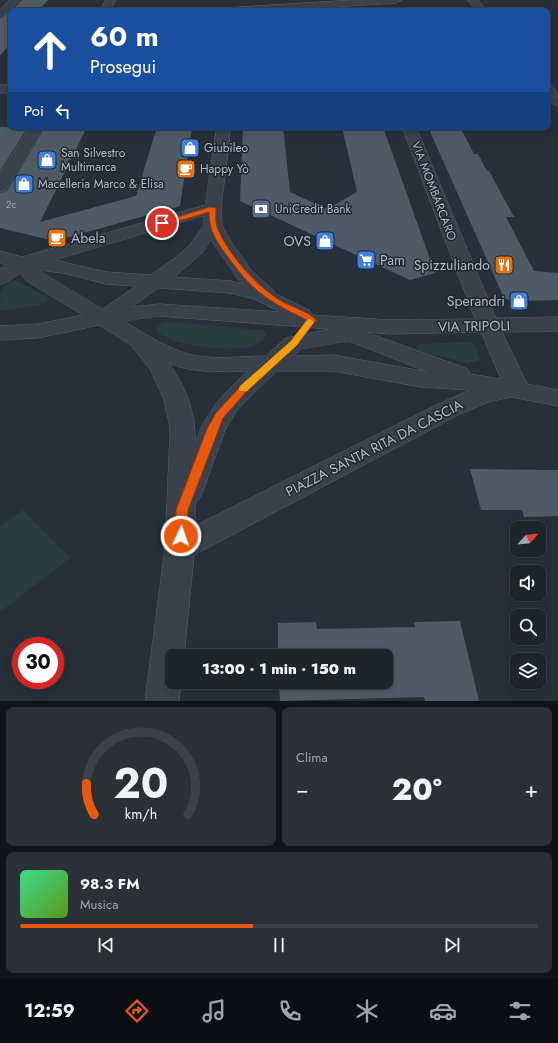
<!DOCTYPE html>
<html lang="it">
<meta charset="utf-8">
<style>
:root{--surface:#1c242c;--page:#293038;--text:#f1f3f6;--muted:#a0a4a9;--line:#3a4148;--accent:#ea580c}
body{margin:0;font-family:Jost,sans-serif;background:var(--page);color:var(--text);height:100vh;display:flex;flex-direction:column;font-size:15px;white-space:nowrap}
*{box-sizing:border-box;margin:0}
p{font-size:13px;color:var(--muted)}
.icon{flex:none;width:22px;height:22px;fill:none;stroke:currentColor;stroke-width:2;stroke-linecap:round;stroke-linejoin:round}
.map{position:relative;height:701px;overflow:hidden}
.sheet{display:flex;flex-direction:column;gap:6px;padding:6px;background:#0f1418;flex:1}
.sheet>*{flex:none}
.guide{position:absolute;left:8px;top:8px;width:542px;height:122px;border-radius:8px;box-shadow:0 2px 6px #0003,0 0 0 1px var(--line);background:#1a4fa0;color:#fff;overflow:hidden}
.needle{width:26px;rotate:63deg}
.controls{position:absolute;left:510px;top:521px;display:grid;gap:8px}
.controls a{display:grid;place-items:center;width:36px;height:36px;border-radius:8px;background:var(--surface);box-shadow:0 2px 6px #0003,0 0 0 1px var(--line);font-size:20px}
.speed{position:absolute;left:12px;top:637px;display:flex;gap:8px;font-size:20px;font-weight:700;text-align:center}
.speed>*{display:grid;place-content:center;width:52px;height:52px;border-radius:50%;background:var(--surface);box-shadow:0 2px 6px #0003,0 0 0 1px var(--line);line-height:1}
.speed .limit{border:6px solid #d22;background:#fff;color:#111}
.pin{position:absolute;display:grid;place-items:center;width:34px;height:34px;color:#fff;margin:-17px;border:2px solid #fff;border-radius:50%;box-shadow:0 1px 4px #0007}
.me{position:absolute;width:44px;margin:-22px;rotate:3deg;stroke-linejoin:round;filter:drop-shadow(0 0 3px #0008)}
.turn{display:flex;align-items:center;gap:14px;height:84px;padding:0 16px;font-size:18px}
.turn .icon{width:52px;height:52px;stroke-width:2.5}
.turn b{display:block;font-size:28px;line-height:34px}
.then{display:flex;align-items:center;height:38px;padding:0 16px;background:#0003;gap:8px;font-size:15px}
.big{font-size:30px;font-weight:800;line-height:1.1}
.sheet .widget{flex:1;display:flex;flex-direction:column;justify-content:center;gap:6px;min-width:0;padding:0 14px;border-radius:8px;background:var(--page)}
.sheet .dial{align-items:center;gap:0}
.dial svg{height:104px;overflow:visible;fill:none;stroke:var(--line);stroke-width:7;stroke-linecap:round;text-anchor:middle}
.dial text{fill:var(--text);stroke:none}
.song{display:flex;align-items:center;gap:12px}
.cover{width:48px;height:48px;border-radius:6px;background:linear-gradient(135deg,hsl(150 70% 55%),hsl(90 70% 35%))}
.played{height:4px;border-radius:2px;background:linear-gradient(90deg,var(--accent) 45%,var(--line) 45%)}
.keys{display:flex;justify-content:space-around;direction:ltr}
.heat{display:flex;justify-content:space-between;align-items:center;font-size:22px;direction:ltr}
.sheet .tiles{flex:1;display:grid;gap:6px;grid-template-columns:1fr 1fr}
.widget:last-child{grid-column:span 2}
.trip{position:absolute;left:165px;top:649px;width:228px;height:40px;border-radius:8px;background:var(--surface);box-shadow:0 2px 6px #0003,0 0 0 1px var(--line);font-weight:800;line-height:40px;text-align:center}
.tabs{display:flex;height:64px;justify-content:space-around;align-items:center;background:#0b0e12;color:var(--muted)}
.tabs .icon{width:28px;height:28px}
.tabs .on{color:var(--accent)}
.tabs b{font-size:18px;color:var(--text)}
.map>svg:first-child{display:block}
.green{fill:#293d3d}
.building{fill:#4e5b67}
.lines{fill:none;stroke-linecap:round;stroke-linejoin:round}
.minor-casing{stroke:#57606a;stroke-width:1}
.minor{fill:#39424c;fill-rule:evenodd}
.route{fill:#ea580c;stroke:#983908}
.slow{fill:#f59e0b}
.labels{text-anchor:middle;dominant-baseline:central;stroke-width:3;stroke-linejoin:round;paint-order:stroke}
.far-number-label{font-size:10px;fill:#9ba4af}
.far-poi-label{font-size:12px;fill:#b5bdc7;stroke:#1e2731;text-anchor:start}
.far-street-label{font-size:12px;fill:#b5bdc7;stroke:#1e2731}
.poi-label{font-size:14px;fill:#b5bdc7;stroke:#1e2731;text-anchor:end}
.street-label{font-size:14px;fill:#b5bdc7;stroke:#1e2731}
</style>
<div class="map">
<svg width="558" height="701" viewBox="0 0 558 701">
<rect width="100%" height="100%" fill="#26303b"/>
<g class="green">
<path d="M 15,280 L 47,297 L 47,301 L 41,305 L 0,311 C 0,295 0,285 15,280 Z"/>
<path d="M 169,322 L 262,330 L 266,333 C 265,359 187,346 172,340 C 166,338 161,335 156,331 L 157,325 Z"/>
<path d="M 469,342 L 475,345 L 480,359 L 478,361 L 468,363 L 421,352 L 416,347 L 421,344 Z"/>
<path d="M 23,510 L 70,558 L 0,612 L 0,526 Z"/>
</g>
<g class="building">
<path d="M 22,0 L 48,0 L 38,11 L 11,11 Z"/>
<path d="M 11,11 L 11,43 L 0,56 L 0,19 Z"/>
<path d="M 0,127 L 28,127 L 0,171 Z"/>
<path d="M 45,127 L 87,127 L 40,222 L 136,196 L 157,127 L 192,127 L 180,206 L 55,241 L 0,228 L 0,193 L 7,191 Z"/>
<path d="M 243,127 L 283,127 L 290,192 L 327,209 L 357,192 L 342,127 L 383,127 L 435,273 L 410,280 L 240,201 Z"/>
<path d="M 428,127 L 460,127 L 474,154 L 478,154 L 487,171 L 489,171 L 514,217 L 506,217 L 534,271 L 558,273 L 558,300 L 511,301 L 504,298 Z"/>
<path d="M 470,469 L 558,470 L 558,516 L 524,517 L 522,510 L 481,510 Z"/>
<path d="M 460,621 L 479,701 L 425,701 L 424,697 L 280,701 L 279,682 L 386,682 L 386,656 L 278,656 L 278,623 L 316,622 L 317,629 L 415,627 L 414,622 Z"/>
</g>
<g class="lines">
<g class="minor-casing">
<g id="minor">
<path d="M 10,0 L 20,0 L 3,17 L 0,18 L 0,10 Z"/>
<path d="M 106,0 L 116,0 L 110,11 L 100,11 Z"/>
<path d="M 354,0 L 402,0 L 397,3 L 271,11 L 222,11 L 227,8 Z"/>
<path d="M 468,0 L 478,0 L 487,11 L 477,11 Z"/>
<path d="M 547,84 C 558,87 558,96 558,106 C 547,103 547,94 547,84 Z"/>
<rect x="0" y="85" width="11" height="8"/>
<path d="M 30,127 L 44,127 L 8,187 L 6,190 L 0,192 L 0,174 Z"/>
<path d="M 217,127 L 231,127 L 221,208 L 222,225 L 231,242 L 252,271 L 273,290 L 276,294 L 309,310 L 312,315 L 390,320 L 475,319 L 402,127 L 416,127 L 496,318 L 558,317 L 558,331 L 502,332 L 527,384 L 558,390 L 558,406 L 511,397 L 488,402 L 456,416 L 194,555 L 184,656 L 172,656 L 172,682 L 181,682 L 179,701 L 145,701 L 165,548 L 170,434 L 169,422 L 163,397 L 150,369 L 131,345 L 99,325 L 38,338 L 0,340 L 0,326 L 38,324 L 83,315 L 27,281 L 20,273 L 7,282 L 0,284 L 0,269 L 7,265 L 0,263 L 0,251 L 22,257 L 205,205 ZM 204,216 L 204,225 L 190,245 L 175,258 L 151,275 L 106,272 L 55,260 ZM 211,240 L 238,279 L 244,284 L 231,281 L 174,277 L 202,253 ZM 38,270 L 63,273 L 106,284 L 136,286 L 103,309 ZM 159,288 L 230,293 L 254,299 L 281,312 L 159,304 L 132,307 ZM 159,316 L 330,329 L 286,338 L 266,356 C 240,356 209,361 185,353 C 163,346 143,333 124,321 ZM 366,332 L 390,334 L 481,332 L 501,379 L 470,374 L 467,369 ZM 349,341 L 428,372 L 333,355 L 293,356 L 301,349 ZM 169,363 C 193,374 223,371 248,371 C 223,393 208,410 195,442 C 196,413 185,386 169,363 ZM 277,371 L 333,371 L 421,387 L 470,390 L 438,404 L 195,526 L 195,504 L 201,496 L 225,430 L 237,410 Z"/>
</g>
</g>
<use href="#minor" class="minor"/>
</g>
<path class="route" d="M 210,207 L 216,208 C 216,214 215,222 217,227 C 227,253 256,286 281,301 C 291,307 308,311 316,320 L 297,345 L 246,392 L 223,418 L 188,510 L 187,536 L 185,539 L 181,541 L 176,539 L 175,536 L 176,510 L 207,429 L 216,413 L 239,388 L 291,341 L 307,320 C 266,300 252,291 225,253 C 215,239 209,229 209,212 L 162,226 L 158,223 Z"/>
<path class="slow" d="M 310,319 L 314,322 L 297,345 L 247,391 L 240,391 L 239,388 L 240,386 L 291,341 L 307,320 Z"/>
<defs>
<g id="shop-square" transform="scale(1)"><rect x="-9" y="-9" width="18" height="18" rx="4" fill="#3f7fe0" stroke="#1e2731"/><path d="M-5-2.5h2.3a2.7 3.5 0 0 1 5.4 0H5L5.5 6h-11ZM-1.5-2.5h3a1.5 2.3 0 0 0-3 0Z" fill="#fff"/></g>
<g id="cafe-square" transform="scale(1)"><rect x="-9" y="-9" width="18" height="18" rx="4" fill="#e8710a" stroke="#1e2731"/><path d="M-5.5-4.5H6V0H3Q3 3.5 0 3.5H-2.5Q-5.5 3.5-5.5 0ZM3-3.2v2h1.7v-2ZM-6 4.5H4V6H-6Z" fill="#fff"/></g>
<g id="bank-square" transform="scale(1)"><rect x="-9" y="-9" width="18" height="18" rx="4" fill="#5c6f8a" stroke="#1e2731"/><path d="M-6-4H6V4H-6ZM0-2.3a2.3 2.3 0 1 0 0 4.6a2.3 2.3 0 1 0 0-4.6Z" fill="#fff"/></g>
<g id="supermarket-square" transform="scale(1)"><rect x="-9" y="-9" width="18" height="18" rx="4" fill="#3f7fe0" stroke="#1e2731"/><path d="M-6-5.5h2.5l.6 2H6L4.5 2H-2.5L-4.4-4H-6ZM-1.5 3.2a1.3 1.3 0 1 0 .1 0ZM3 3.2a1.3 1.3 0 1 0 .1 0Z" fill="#fff"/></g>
<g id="restaurant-square" transform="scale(1)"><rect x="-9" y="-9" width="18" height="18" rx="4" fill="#e8710a" stroke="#1e2731"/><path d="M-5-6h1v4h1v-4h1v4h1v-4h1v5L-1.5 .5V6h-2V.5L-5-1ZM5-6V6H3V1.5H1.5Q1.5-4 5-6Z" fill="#fff"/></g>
</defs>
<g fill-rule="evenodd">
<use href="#shop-square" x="190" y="148"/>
<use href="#shop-square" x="47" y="160"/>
<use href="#cafe-square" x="186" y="169"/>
<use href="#shop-square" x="24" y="184"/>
<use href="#bank-square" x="261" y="209"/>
<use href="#cafe-square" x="57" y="238"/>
<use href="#shop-square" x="325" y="241"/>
<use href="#supermarket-square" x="366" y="260"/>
<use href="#restaurant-square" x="504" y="265"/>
<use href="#shop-square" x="519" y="301"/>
</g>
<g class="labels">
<g class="far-number-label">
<text x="11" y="204">2c</text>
</g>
<g class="far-poi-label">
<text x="204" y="148">Giubileo</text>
<text x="61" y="153">San Silvestro<tspan x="61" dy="14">Multimarca</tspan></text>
<text x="200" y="169">Happy Yò</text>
<text x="38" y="184">Macelleria Marco &amp; Elisa</text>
<text x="275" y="209">UniCredit Bank</text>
</g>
<g class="far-street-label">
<text transform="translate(434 191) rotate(69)">VIA MOMBARCARO</text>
</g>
<g class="poi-label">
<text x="71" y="238" text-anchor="start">Abela</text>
<text x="311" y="241">OVS</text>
<text x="380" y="260" text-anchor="start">Pam</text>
<text x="490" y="265">Spizzuliando</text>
<text x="505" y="301">Sperandri</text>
</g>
<g class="street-label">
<text transform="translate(474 326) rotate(-1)">VIA TRIPOLI</text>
<text transform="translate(374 448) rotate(-27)">PIAZZA SANTA RITA DA CASCIA</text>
</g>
</g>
</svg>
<div class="controls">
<a><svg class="needle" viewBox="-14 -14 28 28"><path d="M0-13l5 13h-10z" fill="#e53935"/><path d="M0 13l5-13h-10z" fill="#a0a4a9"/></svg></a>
<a><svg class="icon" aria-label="sound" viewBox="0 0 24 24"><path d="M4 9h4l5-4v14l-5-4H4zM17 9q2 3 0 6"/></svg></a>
<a><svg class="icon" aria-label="search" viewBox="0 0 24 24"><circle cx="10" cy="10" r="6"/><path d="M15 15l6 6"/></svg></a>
<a><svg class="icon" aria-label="layers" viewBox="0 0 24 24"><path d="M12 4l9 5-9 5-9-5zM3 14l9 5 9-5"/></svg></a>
</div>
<div class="speed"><div class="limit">30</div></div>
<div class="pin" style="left:162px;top:223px;background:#d93025"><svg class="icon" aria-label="arrive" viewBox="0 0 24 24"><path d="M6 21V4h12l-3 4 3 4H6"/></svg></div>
<svg class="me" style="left:181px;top:536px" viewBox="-20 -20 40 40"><circle r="17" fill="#ea580c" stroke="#fff" stroke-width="3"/><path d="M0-11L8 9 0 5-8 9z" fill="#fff"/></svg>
<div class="trip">13:00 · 1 min · 150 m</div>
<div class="guide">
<div class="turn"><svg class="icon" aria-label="ahead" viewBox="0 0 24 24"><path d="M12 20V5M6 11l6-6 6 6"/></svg><div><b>60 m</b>Prosegui</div></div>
<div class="then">Poi<svg class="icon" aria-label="left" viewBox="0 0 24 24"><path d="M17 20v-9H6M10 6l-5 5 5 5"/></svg></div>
</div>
</div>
<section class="sheet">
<div class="tiles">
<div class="widget dial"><svg viewBox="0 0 100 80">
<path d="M14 69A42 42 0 1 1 86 69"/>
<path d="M14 69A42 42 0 0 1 8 45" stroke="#ea580c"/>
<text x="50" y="56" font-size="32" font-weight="700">20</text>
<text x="50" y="72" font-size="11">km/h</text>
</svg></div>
<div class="widget"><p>Clima</p>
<div class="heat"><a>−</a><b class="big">20°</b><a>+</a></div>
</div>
<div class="widget">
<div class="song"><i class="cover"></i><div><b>98.3 FM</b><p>Musica</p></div></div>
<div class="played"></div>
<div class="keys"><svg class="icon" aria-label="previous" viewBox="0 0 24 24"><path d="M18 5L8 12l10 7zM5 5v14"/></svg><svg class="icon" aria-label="pause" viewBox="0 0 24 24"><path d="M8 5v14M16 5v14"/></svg><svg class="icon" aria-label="next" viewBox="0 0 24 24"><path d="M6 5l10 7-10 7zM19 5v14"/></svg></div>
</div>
</div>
</section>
<nav class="tabs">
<b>12:59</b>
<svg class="icon on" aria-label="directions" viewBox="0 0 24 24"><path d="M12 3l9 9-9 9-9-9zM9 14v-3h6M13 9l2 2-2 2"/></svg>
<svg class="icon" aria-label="music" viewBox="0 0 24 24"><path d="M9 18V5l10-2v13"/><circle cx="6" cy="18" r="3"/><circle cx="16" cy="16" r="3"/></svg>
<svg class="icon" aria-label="phone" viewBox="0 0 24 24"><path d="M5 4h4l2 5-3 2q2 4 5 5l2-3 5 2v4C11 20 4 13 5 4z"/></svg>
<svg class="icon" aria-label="climate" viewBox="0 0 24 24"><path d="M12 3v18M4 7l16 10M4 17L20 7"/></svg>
<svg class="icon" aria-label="car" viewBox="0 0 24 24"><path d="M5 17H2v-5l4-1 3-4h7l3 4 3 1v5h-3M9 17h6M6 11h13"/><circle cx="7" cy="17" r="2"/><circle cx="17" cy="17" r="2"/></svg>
<svg class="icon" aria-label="filters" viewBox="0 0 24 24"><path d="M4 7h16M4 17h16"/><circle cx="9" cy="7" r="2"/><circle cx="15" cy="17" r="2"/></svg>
</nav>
